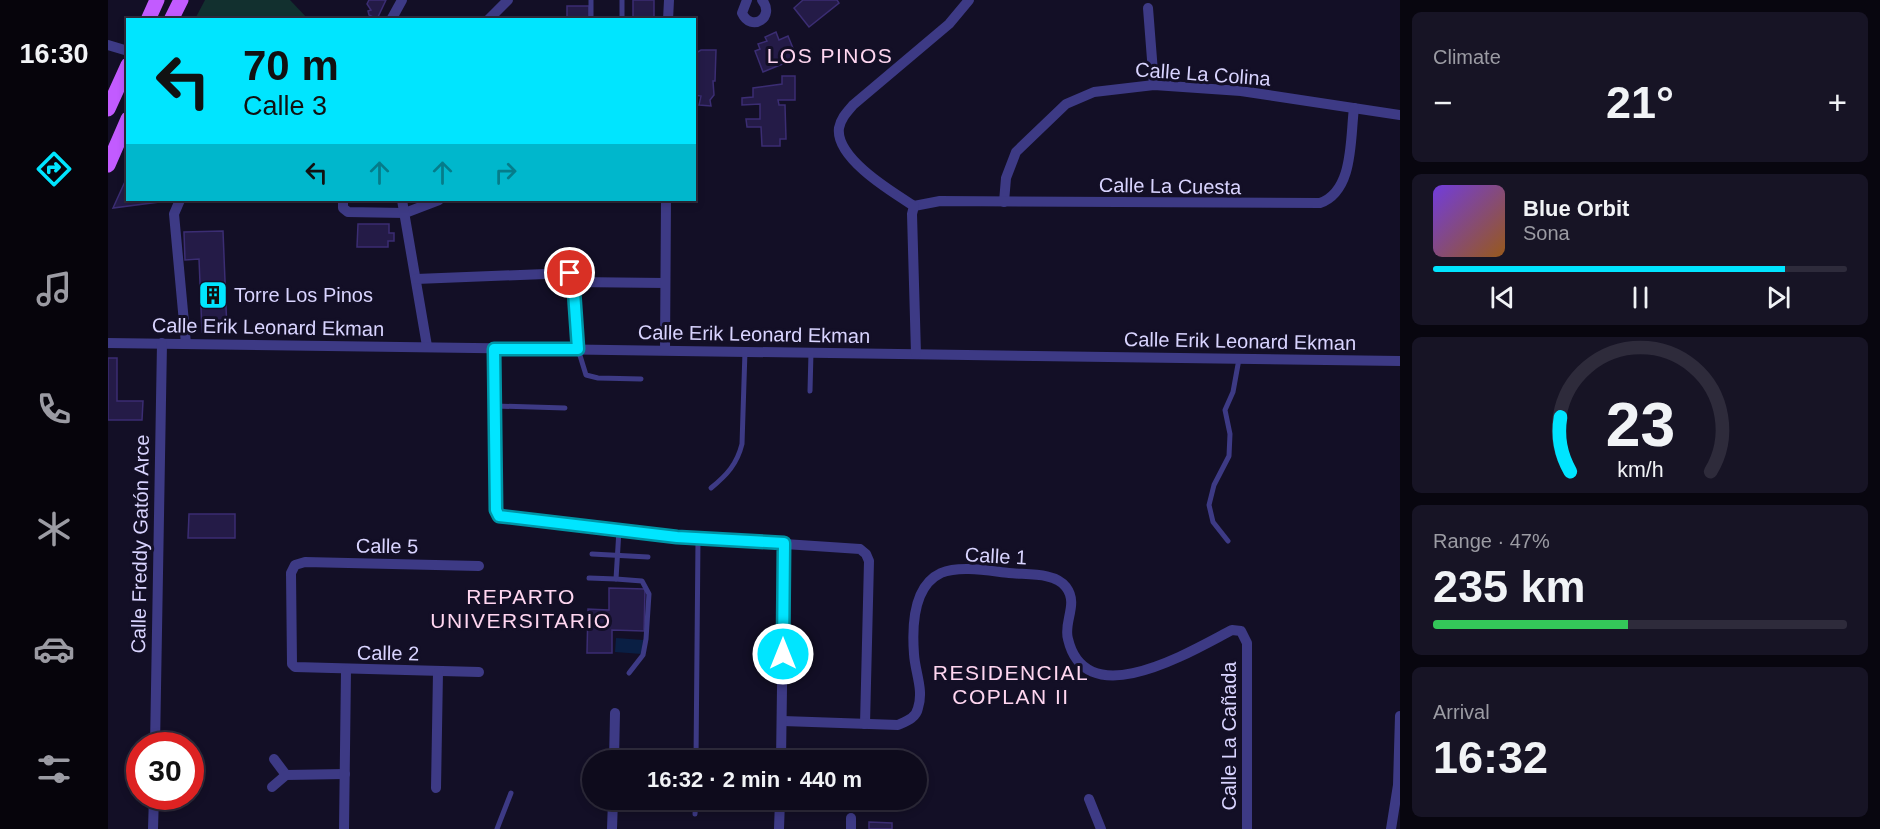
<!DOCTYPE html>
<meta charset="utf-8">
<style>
:root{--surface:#0e0b1c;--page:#171425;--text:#f1f3f6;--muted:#9b9ba3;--line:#2e2b3b;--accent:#00e5ff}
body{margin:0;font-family:Arial,sans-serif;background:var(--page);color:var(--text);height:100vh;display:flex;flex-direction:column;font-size:22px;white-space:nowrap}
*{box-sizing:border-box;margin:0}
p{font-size:20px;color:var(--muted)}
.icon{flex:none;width:33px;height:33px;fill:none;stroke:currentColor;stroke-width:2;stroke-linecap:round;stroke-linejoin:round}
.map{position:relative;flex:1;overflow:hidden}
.details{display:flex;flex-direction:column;gap:12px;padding:12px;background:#08060f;width:480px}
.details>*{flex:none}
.top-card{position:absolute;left:18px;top:18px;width:570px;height:183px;border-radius:0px;box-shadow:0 3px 9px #0003,0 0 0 2px var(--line);background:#00e5ff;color:#111;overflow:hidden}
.speed{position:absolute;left:18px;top:732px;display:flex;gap:12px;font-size:30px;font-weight:700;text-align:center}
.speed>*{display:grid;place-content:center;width:78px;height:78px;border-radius:50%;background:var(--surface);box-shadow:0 3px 9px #0003,0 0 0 2px var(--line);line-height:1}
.speed .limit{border:9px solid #d22;background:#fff;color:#111}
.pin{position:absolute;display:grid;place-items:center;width:51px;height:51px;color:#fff;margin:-26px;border:3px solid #fff;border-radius:50%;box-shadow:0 2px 6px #0007}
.me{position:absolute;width:66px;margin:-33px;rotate:0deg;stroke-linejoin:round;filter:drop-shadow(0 0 4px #0008)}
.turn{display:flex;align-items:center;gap:21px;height:126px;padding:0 18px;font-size:27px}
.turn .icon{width:78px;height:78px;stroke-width:2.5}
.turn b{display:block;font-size:42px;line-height:51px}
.lanes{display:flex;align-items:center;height:57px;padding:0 18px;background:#0003;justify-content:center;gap:30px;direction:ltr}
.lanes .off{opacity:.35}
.big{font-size:45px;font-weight:700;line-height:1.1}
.details .card{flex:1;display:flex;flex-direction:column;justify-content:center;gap:9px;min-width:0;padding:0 21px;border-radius:9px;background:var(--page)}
.details .dial{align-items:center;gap:0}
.dial svg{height:156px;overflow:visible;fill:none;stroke:var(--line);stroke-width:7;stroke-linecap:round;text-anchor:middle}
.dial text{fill:var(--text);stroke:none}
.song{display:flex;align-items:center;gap:18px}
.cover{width:72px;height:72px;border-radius:9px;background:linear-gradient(135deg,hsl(260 70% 55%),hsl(30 70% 35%))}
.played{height:6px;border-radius:3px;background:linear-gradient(90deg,var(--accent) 85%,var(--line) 85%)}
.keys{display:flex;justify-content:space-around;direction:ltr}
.heat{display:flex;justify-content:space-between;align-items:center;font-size:33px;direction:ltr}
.charge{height:9px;border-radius:4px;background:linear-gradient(90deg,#34c759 47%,var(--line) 0)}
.trip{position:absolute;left:474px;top:750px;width:345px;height:60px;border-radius:30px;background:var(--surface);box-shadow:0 3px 9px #0003,0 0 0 2px var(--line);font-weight:700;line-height:60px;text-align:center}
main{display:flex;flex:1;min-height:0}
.tabs{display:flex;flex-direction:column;width:108px;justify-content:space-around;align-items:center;background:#06040b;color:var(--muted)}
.tabs .icon{width:42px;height:42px}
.tabs .current{color:var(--accent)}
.tabs b{font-size:27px;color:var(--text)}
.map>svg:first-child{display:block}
.green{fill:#12302f}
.water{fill:#0a1f44}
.building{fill:#241b47;stroke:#3b2d73;stroke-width:1.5}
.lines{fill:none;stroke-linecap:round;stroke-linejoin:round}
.lane{stroke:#3d3a85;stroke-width:5}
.street{stroke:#3d3a85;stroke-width:10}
.primary{stroke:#c25bff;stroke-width:15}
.route-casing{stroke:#0095a6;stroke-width:15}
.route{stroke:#00e5ff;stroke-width:10}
.labels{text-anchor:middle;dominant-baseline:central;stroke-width:6;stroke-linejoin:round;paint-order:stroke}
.street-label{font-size:20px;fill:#d9d4ff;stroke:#130f26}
.poi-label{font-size:20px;fill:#d9d4ff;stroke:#130f26;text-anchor:start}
.neighbourhood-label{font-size:21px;letter-spacing:1.5px;fill:#ffd6f0;stroke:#130f26}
</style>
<main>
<nav class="tabs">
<b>16:30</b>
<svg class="icon current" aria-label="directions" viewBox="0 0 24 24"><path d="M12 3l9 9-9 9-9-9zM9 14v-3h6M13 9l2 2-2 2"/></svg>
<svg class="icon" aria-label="music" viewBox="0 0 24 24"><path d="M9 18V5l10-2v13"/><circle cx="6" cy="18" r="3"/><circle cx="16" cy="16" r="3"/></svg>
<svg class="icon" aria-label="phone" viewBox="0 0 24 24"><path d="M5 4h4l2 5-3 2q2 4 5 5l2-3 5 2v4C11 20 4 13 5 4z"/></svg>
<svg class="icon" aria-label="climate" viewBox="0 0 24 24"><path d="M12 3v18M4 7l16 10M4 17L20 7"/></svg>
<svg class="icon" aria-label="car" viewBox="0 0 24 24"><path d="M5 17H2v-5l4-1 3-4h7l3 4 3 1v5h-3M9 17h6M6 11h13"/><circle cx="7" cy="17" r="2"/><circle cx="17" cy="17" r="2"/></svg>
<svg class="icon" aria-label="filters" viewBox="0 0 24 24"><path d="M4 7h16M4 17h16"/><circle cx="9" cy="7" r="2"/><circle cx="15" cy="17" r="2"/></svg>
</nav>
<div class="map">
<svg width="1292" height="829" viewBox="0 0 1292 829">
<rect width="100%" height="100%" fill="#130f26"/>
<path class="green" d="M 97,0 L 182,0 L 200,19 L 87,19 Z"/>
<path class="water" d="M 508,638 L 535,640 L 534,654 L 507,652 Z"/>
<g class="building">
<path d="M 261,0 L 278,0 L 269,19 L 261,15 L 260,11 L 263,10 L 259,4 Z"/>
<rect x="525" y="0" width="21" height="20"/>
<path d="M 695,0 L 729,0 L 731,3 L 701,27 L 686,8 Z"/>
<rect x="459" y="6" width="22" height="14"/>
<path d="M 668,32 L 671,40 L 680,36 L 689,58 L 655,72 L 647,51 L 652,49 L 650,44 L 659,41 L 657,37 Z"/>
<path d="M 593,50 L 608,50 L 607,81 L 605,81 L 606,95 L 602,100 L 603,106 L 591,105 L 593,96 L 587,95 L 586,99 L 586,54 Z"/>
<path d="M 674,76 L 687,76 L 687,100 L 670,100 L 671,105 L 677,105 L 678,139 L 672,139 L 672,146 L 654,146 L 653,127 L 639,127 L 638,119 L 652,119 L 652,104 L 634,105 L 634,98 L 645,97 L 645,88 L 674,84 Z"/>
<path d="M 20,175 L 20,200 L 51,200 L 51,202 L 5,208 Z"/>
<path d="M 250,224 L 281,224 L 281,233 L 286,233 L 286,241 L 280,241 L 280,247 L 249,247 Z"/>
<path d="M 115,231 L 119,331 L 94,332 L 91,259 L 77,260 L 76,232 Z"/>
<path d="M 0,358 L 9,358 L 9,401 L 35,401 L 34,420 L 0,420 Z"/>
<path d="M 81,514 L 127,514 L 127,538 L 80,538 Z"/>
<path d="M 501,588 L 537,589 L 536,631 L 504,630 L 504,653 L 479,653 L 480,609 L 501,610 Z"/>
<path d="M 761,822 L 784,823 L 784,829 L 761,829 Z"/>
</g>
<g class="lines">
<g class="lane">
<path d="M 483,0 L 483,20"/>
<path d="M 514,0 L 514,20"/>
<path d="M 470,349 L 478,375 L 490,378 L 533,379"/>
<path d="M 702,391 L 703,352"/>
<path d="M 387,406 L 457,408"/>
<path d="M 603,488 C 619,475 629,464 634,444 L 637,351"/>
<path d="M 511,530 L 508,579 L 534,581 L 541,594 L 538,639 L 535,655 L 521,673"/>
<path d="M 1120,541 L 1105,522 L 1101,505 L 1106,485 L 1121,456 L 1122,434 L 1117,410 L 1125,392 L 1131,359"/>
<path d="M 484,554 L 540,557"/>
<path d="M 481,578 L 508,579"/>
<path d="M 588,760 L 590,538"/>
<path d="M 587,814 L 588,800"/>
<path d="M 389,829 L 403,793"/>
</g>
<g class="street">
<path d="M 639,0 L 634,13 C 643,33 668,17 654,0"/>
<path d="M 1040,8 L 1046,85"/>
<path d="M 283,20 L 294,0"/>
<path d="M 380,20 L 400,0"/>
<path d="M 560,20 L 561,0"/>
<path d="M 0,45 L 20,51"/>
<path d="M 72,200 L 66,214 L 78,344"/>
<path d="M 235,200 L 235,208 L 240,212 L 297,213 L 331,200"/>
<path d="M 294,200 L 319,346"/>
<path d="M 896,202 L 898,178 L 908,152 L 958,104 L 986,92 L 1046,85 L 1133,91 L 1292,115"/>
<path d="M 806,206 L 832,201 L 1212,203 C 1246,191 1242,139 1246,108"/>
<path d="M 308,279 L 462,273 L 465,277 L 470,349"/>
<path d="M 466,282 L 557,283"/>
<path d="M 0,343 L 1292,361"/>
<path d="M 386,349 L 388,510 L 391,516 L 569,537 L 752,549 L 758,554 L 761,561 L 757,724"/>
<path d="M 557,350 L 558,200"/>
<path d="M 808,354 L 804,214 L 806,206 C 784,192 727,158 731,128 C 733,118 739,112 745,105 L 841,24 L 861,0"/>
<path d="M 371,566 L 197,562 L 187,565 L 183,573 L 184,664 L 187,667 L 371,672"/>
<path d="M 675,721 L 790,725 C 799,721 808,718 810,708 C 816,690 807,672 806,654 C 804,627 805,586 833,573 C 852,565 882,571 901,573 C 918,575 947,572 958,587 C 971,604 955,622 960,639 C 978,716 1085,650 1124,630 L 1133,631 L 1139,643 L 1139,829"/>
<path d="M 47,746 L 54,343"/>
<path d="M 166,759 L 178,775"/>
<path d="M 506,760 L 507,713"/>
<path d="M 673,760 L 676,543"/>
<path d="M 164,787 L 178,775 L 237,774"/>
<path d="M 328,788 L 330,672"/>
<path d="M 981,799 L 993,829"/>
<path d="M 45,829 L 46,796"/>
<path d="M 236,829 L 238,670"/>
<path d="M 504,829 L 505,800"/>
<path d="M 671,829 L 672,800"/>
<path d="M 743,829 L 743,818"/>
<path d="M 1283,829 L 1290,785 L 1292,716"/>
</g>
<g class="primary">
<path d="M 40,20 L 49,0"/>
<path d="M 63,20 L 73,0"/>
<path d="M 0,109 L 20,65"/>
<path d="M 0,165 L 20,119"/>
</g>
</g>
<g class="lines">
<g class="route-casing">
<path id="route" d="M 462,273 L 465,277 L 470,349 L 386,349 L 388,510 L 391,516 L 569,537 L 676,543 L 675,654"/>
</g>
<use href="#route" class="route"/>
</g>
<defs>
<g id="building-square" transform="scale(1.5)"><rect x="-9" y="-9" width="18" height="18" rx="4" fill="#00e5ff" stroke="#130f26"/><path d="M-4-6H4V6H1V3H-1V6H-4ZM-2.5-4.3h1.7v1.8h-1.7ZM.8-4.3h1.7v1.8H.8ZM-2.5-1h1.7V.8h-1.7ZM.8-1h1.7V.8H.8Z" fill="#111"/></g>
</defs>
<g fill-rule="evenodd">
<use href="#building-square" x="105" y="295"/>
</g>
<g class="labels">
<g class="street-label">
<text transform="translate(1095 74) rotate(4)">Calle La Colina</text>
<text transform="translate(1062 186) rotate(1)">Calle La Cuesta</text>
<text transform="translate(160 327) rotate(1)">Calle Erik Leonard Ekman</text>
<text transform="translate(646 334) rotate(1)">Calle Erik Leonard Ekman</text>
<text transform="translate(1132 341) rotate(1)">Calle Erik Leonard Ekman</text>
<text transform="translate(32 544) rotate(-89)">Calle Freddy Gatón Arce</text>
<text transform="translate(279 546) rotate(1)">Calle 5</text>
<text transform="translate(888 556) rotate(3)">Calle 1</text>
<text transform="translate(280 653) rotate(1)">Calle 2</text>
<text transform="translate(1121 736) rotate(-90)">Calle La Cañada</text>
</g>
<g class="poi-label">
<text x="126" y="295">Torre Los Pinos</text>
</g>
<g class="neighbourhood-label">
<text x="722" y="55">LOS PINOS</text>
<text x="413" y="596">REPARTO<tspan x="413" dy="24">UNIVERSITARIO</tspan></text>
<text x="903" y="672">RESIDENCIAL<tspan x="903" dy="24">COPLAN II</tspan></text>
</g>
</g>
</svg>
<div class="speed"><div class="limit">30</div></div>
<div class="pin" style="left:462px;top:273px;background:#d93025"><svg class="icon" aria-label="arrive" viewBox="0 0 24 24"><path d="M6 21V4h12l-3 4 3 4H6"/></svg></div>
<svg class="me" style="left:675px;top:654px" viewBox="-20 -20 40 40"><circle r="17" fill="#00e5ff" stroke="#fff" stroke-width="3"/><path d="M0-11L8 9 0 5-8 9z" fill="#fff"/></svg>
<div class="trip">16:32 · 2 min · 440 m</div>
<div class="top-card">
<div class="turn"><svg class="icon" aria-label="left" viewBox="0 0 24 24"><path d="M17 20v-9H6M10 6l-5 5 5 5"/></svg><div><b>70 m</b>Calle 3</div></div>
<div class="lanes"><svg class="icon" aria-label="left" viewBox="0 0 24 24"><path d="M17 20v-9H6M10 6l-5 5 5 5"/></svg><svg class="icon off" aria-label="ahead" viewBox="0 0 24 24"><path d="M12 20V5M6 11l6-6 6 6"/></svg><svg class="icon off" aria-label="ahead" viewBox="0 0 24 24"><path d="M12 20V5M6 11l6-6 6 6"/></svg><svg class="icon off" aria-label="right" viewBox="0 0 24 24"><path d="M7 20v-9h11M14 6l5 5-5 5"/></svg></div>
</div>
</div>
<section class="details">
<div class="card"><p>Climate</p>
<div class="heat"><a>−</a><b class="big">21°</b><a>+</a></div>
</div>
<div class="card">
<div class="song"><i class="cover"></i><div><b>Blue Orbit</b><p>Sona</p></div></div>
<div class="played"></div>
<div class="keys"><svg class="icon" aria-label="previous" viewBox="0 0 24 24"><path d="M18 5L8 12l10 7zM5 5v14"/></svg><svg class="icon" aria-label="pause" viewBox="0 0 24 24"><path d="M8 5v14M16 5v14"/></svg><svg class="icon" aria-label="next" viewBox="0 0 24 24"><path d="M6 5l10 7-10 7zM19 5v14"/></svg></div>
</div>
<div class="card dial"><svg viewBox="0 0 100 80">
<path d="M14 69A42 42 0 1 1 86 69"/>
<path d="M14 69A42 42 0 0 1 9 41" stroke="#00e5ff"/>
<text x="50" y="56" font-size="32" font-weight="700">23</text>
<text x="50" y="72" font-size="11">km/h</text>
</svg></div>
<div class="card"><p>Range · 47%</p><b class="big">235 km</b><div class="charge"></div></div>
<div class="card"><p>Arrival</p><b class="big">16:32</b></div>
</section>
</main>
